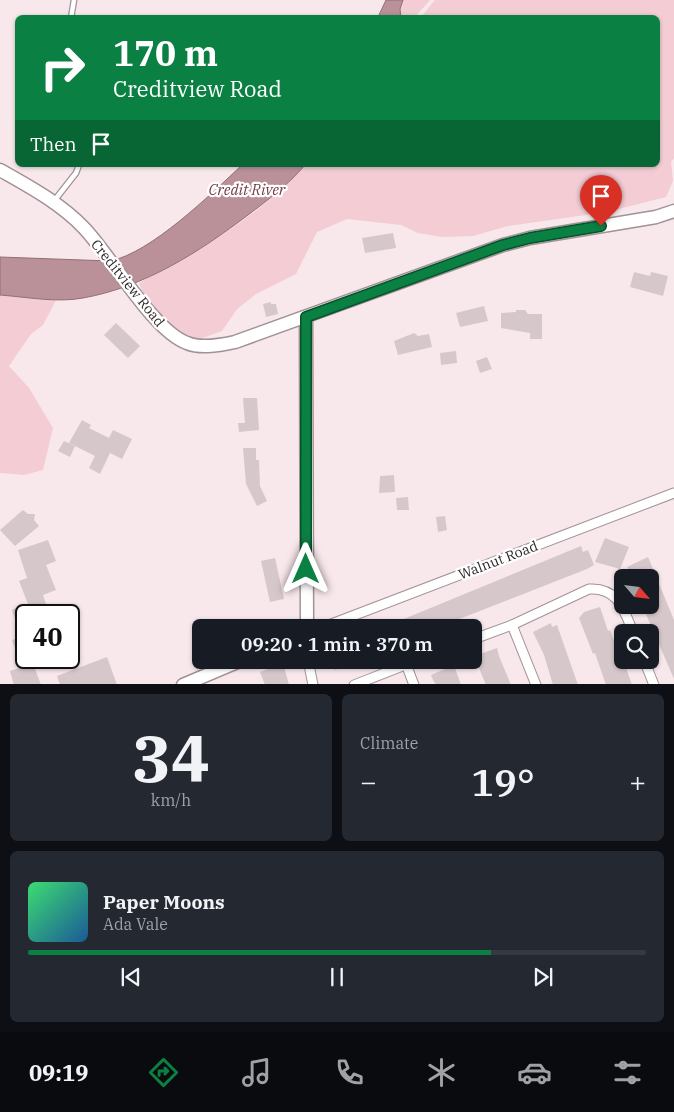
<!DOCTYPE html>
<meta charset="utf-8">
<style>
:root{--surface:#171b24;--page:#242831;--text:#f1f3f6;--muted:#9ea1a6;--line:#363941;--accent:#0b8043}
body{margin:0;font-family:"IBM Plex Serif",serif;background:var(--page);color:var(--text);height:100vh;display:flex;flex-direction:column;font-size:19px;white-space:nowrap}
*{box-sizing:border-box;margin:0}
p{font-size:16px;color:var(--muted)}
.icon{flex:none;width:28px;height:28px;fill:none;stroke:currentColor;stroke-width:2;stroke-linecap:round;stroke-linejoin:round}
.map{position:relative;height:684px;overflow:hidden}
.details{display:flex;flex-direction:column;gap:10px;padding:10px;background:#0d0f14;flex:1}
.details>*{flex:none}
.guide{position:absolute;left:15px;top:15px;width:645px;height:152px;border-radius:8px;box-shadow:0 1px 4px #0004;background:#0b8043;color:#fff;overflow:hidden}
.needle{width:32px;rotate:118deg}
.buttons{position:absolute;left:614px;top:569px;display:grid;gap:10px}
.buttons a{display:grid;place-items:center;width:45px;height:45px;border-radius:8px;background:var(--surface);box-shadow:0 1px 4px #0004;font-size:25px}
.speed{position:absolute;left:15px;top:604px;display:flex;gap:10px;font-size:25px;font-weight:700;text-align:center}
.speed>*{display:grid;place-content:center;width:65px;height:65px;border-radius:50%;background:var(--surface);box-shadow:0 1px 4px #0004;line-height:1}
.speed .limit{border:2px solid #111;border-radius:8px;background:#fff;color:#111}
.pin{position:absolute;display:grid;place-items:center;width:42px;height:42px;color:#fff;margin:-51px -21px;border-radius:50% 50% 50% 0;rotate:-45deg;box-shadow:0 0 5px #0007}
.pin .icon{rotate:45deg}
.me{position:absolute;width:55px;margin:-28px;rotate:0deg;stroke-linejoin:round;filter:drop-shadow(0 0 4px #0008)}
.turn{display:flex;align-items:center;gap:18px;height:105px;padding:0 15px;font-size:22px}
.turn .icon{width:65px;height:65px;stroke-width:2.5}
.turn b{display:block;font-size:35px;line-height:42px}
.then{display:flex;align-items:center;height:48px;padding:0 15px;background:#0003;gap:10px;font-size:19px}
.big{font-size:38px;font-weight:600;line-height:1.1}
.details .tile{flex:1;display:flex;flex-direction:column;justify-content:center;gap:8px;min-width:0;padding:0 18px;border-radius:8px;background:var(--page)}
.details .dial{align-items:center;gap:0}
.dial b{font-size:65px;line-height:1}
.song{display:flex;align-items:center;gap:15px}
.cover{width:60px;height:60px;border-radius:8px;background:linear-gradient(135deg,hsl(140 70% 55%),hsl(210 70% 35%))}
.played{height:5px;border-radius:2px;background:linear-gradient(90deg,var(--accent) 75%,var(--line) 75%)}
.keys{display:flex;justify-content:space-around;direction:ltr}
.heat{display:flex;justify-content:space-between;align-items:center;font-size:28px;direction:ltr}
.details .tiles{flex:1;display:grid;gap:10px;grid-template-columns:1fr 1fr}
.tile:last-child{grid-column:span 2}
.trip{position:absolute;left:192px;top:619px;width:290px;height:50px;border-radius:8px;background:var(--surface);box-shadow:0 1px 4px #0004;font-weight:600;line-height:50px;text-align:center}
.menu{display:flex;height:80px;justify-content:space-around;align-items:center;background:#090b0e;color:var(--muted)}
.menu .icon{width:35px;height:35px}
.menu .current{color:var(--accent)}
.menu b{font-size:22px;color:var(--text)}
.map>svg:first-child{display:block}
.green{fill:#f3ccd4}
.water{fill:#ba9099;stroke:#907077}
.building{fill:#d6c7ca}
.lines{fill:none;stroke-linecap:round;stroke-linejoin:round}
.lane-casing{stroke:#a19295;stroke-width:7}
.street-casing{stroke:#a19295;stroke-width:11}
.secondary-casing{stroke:#a19295;stroke-width:15}
.lane{stroke:#fff;stroke-width:4.5}
.street{stroke:#fff;stroke-width:9}
.secondary{stroke:#fff;stroke-width:12}
.route-casing{stroke:#07532c;stroke-width:12}
.route{stroke:#0b8043;stroke-width:9}
.labels{text-anchor:middle;dominant-baseline:central;stroke-width:4.5;stroke-linejoin:round;paint-order:stroke}
.street-label{font-size:14px;fill:#2d2728;stroke:#fff}
.water-label{font-size:15px;font-style:italic;fill:#753c4b;stroke:#fff}
</style>
<div class="map">
<svg width="674" height="685" viewBox="0 0 674 685">
<rect width="100%" height="100%" fill="#f8e8eb"/>
<g class="green">
<path d="M 403,0 L 430,0 L 415,17 L 401,17 L 400,9 Z"/>
<path d="M 435,0 L 674,0 L 674,158 L 671,162 L 673,181 L 666,197 L 607,212 L 508,226 L 473,236 L 443,237 L 418,233 L 401,225 L 347,219 L 317,232 L 296,274 L 256,294 L 237,309 L 222,331 L 200,339 L 172,338 L 156,324 L 139,283 C 198,251 260,216 305,165 L 658,165 L 658,18 L 421,17 Z"/>
<path d="M 0,295 L 56,300 L 43,325 L 31,334 L 9,366 L 29,388 L 53,428 L 43,470 L 24,475 L 0,473 Z"/>
</g>
<g class="water">
<path d="M 386,0 L 403,0 L 400,9 L 401,17 L 378,17 Z"/>
<path d="M 242,165 L 305,165 C 288,185 269,199 248,215 C 199,252 145,287 83,298 C 57,303 27,297 0,295 L 0,257 L 110,261 C 151,253 211,194 242,165 Z"/>
</g>
<g class="building">
<path d="M 393,233 L 396,248 L 365,253 L 362,238 Z"/>
<path d="M 634,272 L 650,276 L 651,272 L 668,276 L 663,296 L 630,287 Z"/>
<path d="M 271,302 L 271,304 L 276,304 L 278,314 L 266,317 L 263,304 Z"/>
<path d="M 484,306 L 488,321 L 460,327 L 456,313 Z"/>
<path d="M 516,310 L 525,310 L 528,314 L 542,314 L 542,339 L 530,339 L 530,333 L 501,328 L 501,313 L 516,312 Z"/>
<path d="M 116,323 L 140,346 L 128,358 L 104,335 Z"/>
<path d="M 414,333 L 418,336 L 429,334 L 432,347 L 398,355 L 394,341 Z"/>
<path d="M 456,351 L 457,363 L 441,365 L 440,353 Z"/>
<path d="M 487,357 L 492,369 L 480,373 L 476,361 Z"/>
<path d="M 243,398 L 257,398 L 259,430 L 239,432 L 238,423 L 245,423 Z"/>
<path d="M 82,420 L 91,425 L 89,428 L 109,438 L 113,430 L 132,439 L 122,459 L 110,453 L 100,474 L 89,468 L 95,456 L 69,443 Z"/>
<path d="M 64,441 L 75,446 L 70,457 L 58,451 Z"/>
<path d="M 243,448 L 256,448 L 256,460 L 259,460 L 260,486 L 267,501 L 257,506 L 246,484 Z"/>
<path d="M 394,475 L 395,492 L 379,493 L 380,476 Z"/>
<path d="M 408,497 L 409,510 L 397,510 L 396,498 Z"/>
<path d="M 23,510 L 28,514 L 35,514 L 34,520 L 39,526 L 15,546 L 0,530 Z"/>
<path d="M 445,516 L 447,530 L 438,532 L 436,517 Z"/>
<path d="M 605,538 L 629,547 L 620,569 L 595,562 Z"/>
<path d="M 48,540 L 56,561 L 46,565 L 56,590 L 43,595 L 47,607 L 59,615 L 26,615 L 26,658 L 31,658 L 41,685 L 14,685 L 10,671 L 22,667 L 12,640 L 21,637 L 12,610 L 28,604 L 19,581 L 27,578 L 18,550 Z"/>
<path d="M 581,546 L 583,552 L 588,550 L 594,565 L 587,569 L 449,623 L 451,628 L 382,628 Z"/>
<path d="M 648,557 L 674,620 L 674,679 L 642,605 L 650,605 L 650,578 L 632,578 L 627,567 Z"/>
<path d="M 275,558 L 284,599 L 270,602 L 261,561 Z"/>
<path d="M 600,607 L 608,631 L 610,630 L 620,657 L 622,656 L 632,685 L 606,685 L 595,653 L 593,654 L 579,618 L 584,612 Z"/>
<path d="M 551,623 L 552,627 L 557,625 L 578,685 L 553,685 L 544,655 L 533,632 Z"/>
<path d="M 497,648 L 499,656 L 511,685 L 486,685 L 475,659 L 480,654 Z"/>
<path d="M 107,657 L 117,685 L 60,685 L 57,676 Z"/>
<path d="M 331,660 L 359,660 L 359,661 L 335,670 Z"/>
<path d="M 283,663 L 289,685 L 265,685 L 260,672 Z"/>
<path d="M 450,667 L 451,669 L 455,668 L 461,685 L 437,685 L 434,682 L 431,675 Z"/>
</g>
<g class="lines">
<g class="lane-casing">
<g id="lane">
<path d="M 71,18 L 74,0"/>
<path d="M 54,201 L 76,173 L 79,165"/>
</g>
</g>
<g class="street-casing">
<g id="street">
<path d="M 512,625 L 536,685"/>
<path d="M 321,628 L 674,493"/>
<path d="M 474,639 L 512,625 L 589,589 C 618,587 624,610 633,632"/>
<path d="M 308,660 L 313,685"/>
<path d="M 644,660 L 654,685"/>
<path d="M 406,664 L 414,685"/>
<path d="M 354,685 L 418,660"/>
</g>
</g>
<g class="secondary-casing">
<g id="secondary">
<path d="M 0,170 C 30,187 60,203 84,228 C 111,256 153,331 187,343 C 201,349 221,345 235,342 L 503,245 L 530,238 L 656,217 L 674,211"/>
<path d="M 306,317 L 307,628"/>
<path d="M 183,685 L 242,660"/>
</g>
</g>
<use href="#lane" class="lane"/>
<use href="#street" class="street"/>
<use href="#secondary" class="secondary"/>
</g>
<g class="lines">
<g class="route-casing">
<path id="route" d="M 306,569 L 306,317 L 503,245 L 530,238 L 601,226"/>
</g>
<use href="#route" class="route"/>
</g>
<g class="labels">
<g class="street-label">
<text transform="translate(128 283) rotate(51)">Creditview Road</text>
<text transform="translate(498 560) rotate(-21)">Walnut Road</text>
</g>
<g class="water-label">
<text x="247" y="189">Credit River</text>
</g>
</g>
</svg>
<div class="buttons">
<a><svg class="needle" viewBox="-14 -14 28 28"><path d="M0-13l5 13h-10z" fill="#e53935"/><path d="M0 13l5-13h-10z" fill="#9ea1a6"/></svg></a>
<a><svg class="icon" aria-label="search" viewBox="0 0 24 24"><circle cx="10" cy="10" r="6"/><path d="M15 15l6 6"/></svg></a>
</div>
<div class="speed"><div class="limit">40</div></div>
<div class="pin" style="left:601px;top:226px;background:#d93025"><svg class="icon" aria-label="arrive" viewBox="0 0 24 24"><path d="M6 21V4h12l-3 4 3 4H6"/></svg></div>
<svg class="me" style="left:306px;top:569px" viewBox="-20 -20 40 40"><path d="M0-17L14 15 0 8-14 15z" fill="#0b8043" stroke="#fff" stroke-width="4"/></svg>
<div class="trip">09:20 · 1 min · 370 m</div>
<div class="guide">
<div class="turn"><svg class="icon" aria-label="right" viewBox="0 0 24 24"><path d="M7 20v-9h11M14 6l5 5-5 5"/></svg><div><b>170 m</b>Creditview Road</div></div>
<div class="then">Then<svg class="icon" aria-label="arrive" viewBox="0 0 24 24"><path d="M6 21V4h12l-3 4 3 4H6"/></svg></div>
</div>
</div>
<section class="details">
<div class="tiles">
<div class="tile dial"><b>34</b><p>km/h</p></div>
<div class="tile"><p>Climate</p>
<div class="heat"><a>−</a><b class="big">19°</b><a>+</a></div>
</div>
<div class="tile">
<div class="song"><i class="cover"></i><div><b>Paper Moons</b><p>Ada Vale</p></div></div>
<div class="played"></div>
<div class="keys"><svg class="icon" aria-label="previous" viewBox="0 0 24 24"><path d="M18 5L8 12l10 7zM5 5v14"/></svg><svg class="icon" aria-label="pause" viewBox="0 0 24 24"><path d="M8 5v14M16 5v14"/></svg><svg class="icon" aria-label="next" viewBox="0 0 24 24"><path d="M6 5l10 7-10 7zM19 5v14"/></svg></div>
</div>
</div>
</section>
<nav class="menu">
<b>09:19</b>
<svg class="icon current" aria-label="directions" viewBox="0 0 24 24"><path d="M12 3l9 9-9 9-9-9zM9 14v-3h6M13 9l2 2-2 2"/></svg>
<svg class="icon" aria-label="music" viewBox="0 0 24 24"><path d="M9 18V5l10-2v13"/><circle cx="6" cy="18" r="3"/><circle cx="16" cy="16" r="3"/></svg>
<svg class="icon" aria-label="phone" viewBox="0 0 24 24"><path d="M5 4h4l2 5-3 2q2 4 5 5l2-3 5 2v4C11 20 4 13 5 4z"/></svg>
<svg class="icon" aria-label="climate" viewBox="0 0 24 24"><path d="M12 3v18M4 7l16 10M4 17L20 7"/></svg>
<svg class="icon" aria-label="car" viewBox="0 0 24 24"><path d="M5 17H2v-5l4-1 3-4h7l3 4 3 1v5h-3M9 17h6M6 11h13"/><circle cx="7" cy="17" r="2"/><circle cx="17" cy="17" r="2"/></svg>
<svg class="icon" aria-label="filters" viewBox="0 0 24 24"><path d="M4 7h16M4 17h16"/><circle cx="9" cy="7" r="2"/><circle cx="15" cy="17" r="2"/></svg>
</nav>
